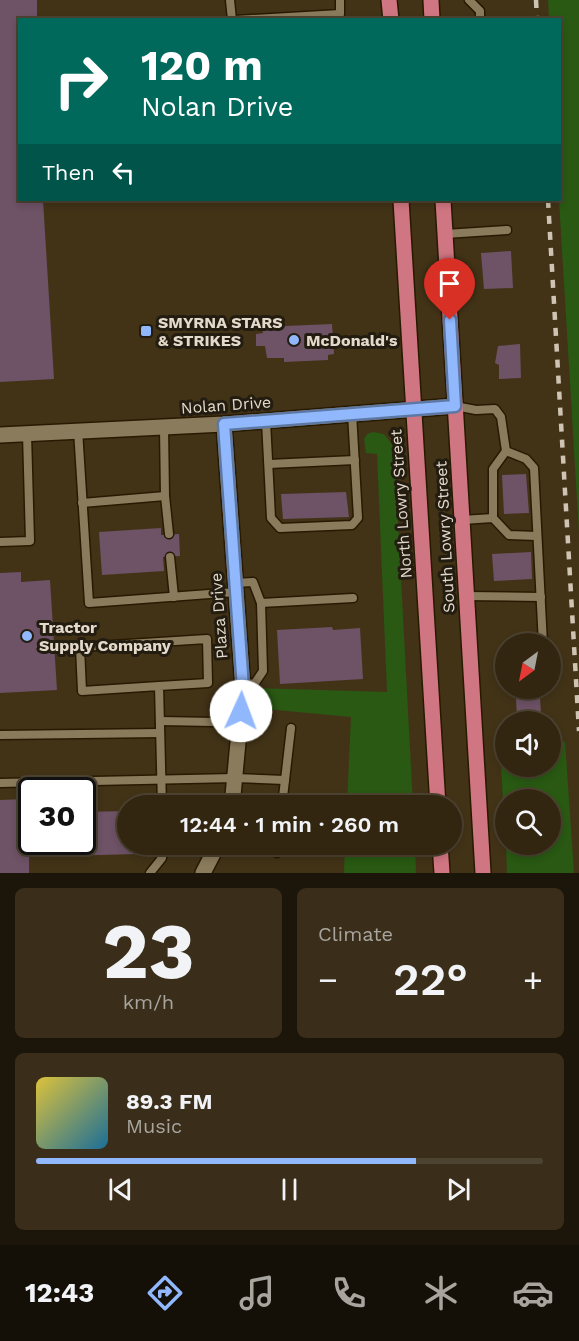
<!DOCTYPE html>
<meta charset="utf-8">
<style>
:root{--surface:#322611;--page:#3a2e1a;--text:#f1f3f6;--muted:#a8a59f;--line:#4d4331;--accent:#91b8fd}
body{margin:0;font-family:"Work Sans",sans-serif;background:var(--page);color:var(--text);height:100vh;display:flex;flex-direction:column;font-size:22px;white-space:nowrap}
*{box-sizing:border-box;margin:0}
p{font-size:20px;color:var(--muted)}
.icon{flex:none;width:33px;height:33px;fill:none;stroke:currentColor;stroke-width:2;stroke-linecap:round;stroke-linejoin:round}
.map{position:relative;height:873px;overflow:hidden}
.sheet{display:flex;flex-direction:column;gap:15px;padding:15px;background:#1c1509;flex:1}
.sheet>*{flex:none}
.guide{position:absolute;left:18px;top:18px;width:543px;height:183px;border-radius:0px;box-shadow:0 3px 9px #0003,0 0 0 2px var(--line);background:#00695c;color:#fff;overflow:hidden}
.needle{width:39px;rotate:212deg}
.tools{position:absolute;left:495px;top:633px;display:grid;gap:12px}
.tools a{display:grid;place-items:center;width:66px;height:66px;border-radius:50%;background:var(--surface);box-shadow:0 3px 9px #0003,0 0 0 2px var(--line);font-size:30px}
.speed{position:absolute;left:18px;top:777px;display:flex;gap:12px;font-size:30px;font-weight:700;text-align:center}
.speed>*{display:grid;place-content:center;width:78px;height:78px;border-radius:50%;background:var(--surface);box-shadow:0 3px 9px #0003,0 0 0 2px var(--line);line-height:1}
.speed .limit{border:3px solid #111;border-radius:9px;background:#fff;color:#111}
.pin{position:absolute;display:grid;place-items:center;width:51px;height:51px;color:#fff;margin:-62px -26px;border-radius:50% 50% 50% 0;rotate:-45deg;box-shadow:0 0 6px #0007}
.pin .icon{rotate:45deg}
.me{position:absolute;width:66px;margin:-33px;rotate:2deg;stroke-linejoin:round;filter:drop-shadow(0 0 4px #0008)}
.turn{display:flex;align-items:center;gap:21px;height:126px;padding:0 24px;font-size:27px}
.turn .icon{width:78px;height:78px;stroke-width:2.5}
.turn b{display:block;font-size:42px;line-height:51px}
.then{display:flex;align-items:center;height:57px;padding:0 24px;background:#0003;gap:12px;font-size:22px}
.big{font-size:45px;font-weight:600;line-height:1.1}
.sheet .widget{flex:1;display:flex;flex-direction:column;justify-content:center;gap:9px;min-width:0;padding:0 21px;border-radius:9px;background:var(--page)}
.sheet .dial{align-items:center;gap:0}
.dial b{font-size:78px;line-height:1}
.song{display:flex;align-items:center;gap:18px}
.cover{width:72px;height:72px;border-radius:9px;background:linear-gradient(135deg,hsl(50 70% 55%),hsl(200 70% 35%))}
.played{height:6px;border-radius:3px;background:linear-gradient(90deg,var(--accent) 75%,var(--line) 75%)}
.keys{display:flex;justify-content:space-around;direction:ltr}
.heat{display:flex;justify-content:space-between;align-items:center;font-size:33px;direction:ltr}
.sheet .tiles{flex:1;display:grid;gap:15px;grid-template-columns:1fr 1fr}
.widget:last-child{grid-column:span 2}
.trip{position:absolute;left:117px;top:795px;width:345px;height:60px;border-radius:30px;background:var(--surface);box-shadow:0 3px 9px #0003,0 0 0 2px var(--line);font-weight:600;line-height:60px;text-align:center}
.menu{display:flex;height:96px;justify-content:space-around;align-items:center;background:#140f07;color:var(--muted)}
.menu .icon{width:42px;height:42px}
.menu .current{color:var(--accent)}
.menu b{font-size:27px;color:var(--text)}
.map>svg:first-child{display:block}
.green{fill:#295913}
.building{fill:#6e5266}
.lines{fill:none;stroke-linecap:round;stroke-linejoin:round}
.service-casing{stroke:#281a00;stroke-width:11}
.minor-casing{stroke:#281a00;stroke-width:18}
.tertiary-casing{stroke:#281a00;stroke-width:18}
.primary-casing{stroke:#281a00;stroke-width:18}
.service{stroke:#8b7b5d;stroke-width:8}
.minor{stroke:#8b7b5d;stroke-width:15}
.tertiary{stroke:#8b7b5d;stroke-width:15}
.primary{stroke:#d07682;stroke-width:15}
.rail{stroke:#cfc4b3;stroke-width:4.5;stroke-dasharray:8 8;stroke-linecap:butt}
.route-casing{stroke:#5e78a4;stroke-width:15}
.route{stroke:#91b8fd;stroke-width:10}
.poi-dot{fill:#91b8fd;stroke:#231c10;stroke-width:2}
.labels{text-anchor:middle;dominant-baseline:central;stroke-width:6;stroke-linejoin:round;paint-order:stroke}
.poi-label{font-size:16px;font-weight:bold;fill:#e4dacb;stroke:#231c10;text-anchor:start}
.street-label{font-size:16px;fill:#e4dacb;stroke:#231c10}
</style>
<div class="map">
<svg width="579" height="873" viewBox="0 0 579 873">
<rect width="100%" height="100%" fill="#423317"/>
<g class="green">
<path d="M 548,0 L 579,0 L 579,533 L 559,200 L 560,20 L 549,19 Z"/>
<path d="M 373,432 L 384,434 L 394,447 L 413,805 L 347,805 L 351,717 L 255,708 L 252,688 L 387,692 L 377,454 L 366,453 L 364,439 L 367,434 Z"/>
<path d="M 499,724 L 505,729 L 506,766 L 550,766 L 551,750 L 565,741 L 574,873 L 507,873 L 506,845 L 550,844 L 550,800 L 506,800 L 505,842 Z"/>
<path d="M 345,845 L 415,845 L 416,873 L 344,873 Z"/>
</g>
<g class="building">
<path d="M 0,0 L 37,0 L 37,20 L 20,20 L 20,200 L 43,200 L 54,379 L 0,382 Z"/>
<path d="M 511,251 L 513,288 L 484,289 L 481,253 Z"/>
<path d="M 332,324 L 334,354 L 328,355 L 328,360 L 284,362 L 284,358 L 267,358 L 265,346 L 256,346 L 256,334 L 263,333 L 262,327 Z"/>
<path d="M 520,344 L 521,378 L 499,379 L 499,365 L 495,363 L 498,346 Z"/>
<path d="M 526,474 L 529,513 L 504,514 L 502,475 Z"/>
<path d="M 346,492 L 349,517 L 283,519 L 281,494 Z"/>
<path d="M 161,528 L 161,535 L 179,534 L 180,556 L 163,557 L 164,571 L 102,575 L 99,532 Z"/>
<path d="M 531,552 L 532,579 L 494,581 L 492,554 Z"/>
<path d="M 21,572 L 21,582 L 50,580 L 57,690 L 0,693 L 0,573 Z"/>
<path d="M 332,627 L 333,630 L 360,628 L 363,679 L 280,684 L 277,630 Z"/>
<path d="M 540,697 L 541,715 L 517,717 L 516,699 Z"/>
<path d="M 28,799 L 28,814 L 32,814 L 32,842 L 82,842 L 82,812 L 128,811 L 128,844 L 136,844 L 136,854 L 29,857 L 29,873 L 0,873 L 0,800 Z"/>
</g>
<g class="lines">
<g class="service-casing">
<g id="service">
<path d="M 230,0 L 232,20"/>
<path d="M 469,0 L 480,11 L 480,20"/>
<path d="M 235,20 L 340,14 L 340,0"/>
<path d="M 445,234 L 507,230"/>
<path d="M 455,406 L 476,410 L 495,409 L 501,417 L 506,451 L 526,459 L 534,468 L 543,644"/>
<path d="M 266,421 L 271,518 L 280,528 L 352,525 L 358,518 L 352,413"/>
<path d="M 164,427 L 165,496 L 169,534"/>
<path d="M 78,430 L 89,603 L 236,592"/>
<path d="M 269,464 L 355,460"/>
<path d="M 82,503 L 165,496"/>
<path d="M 493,518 L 493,469 L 506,451"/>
<path d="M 462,520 L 493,518 L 509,535 L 537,536"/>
<path d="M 0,542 L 30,541 L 27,434"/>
<path d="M 170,557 L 174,597"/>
<path d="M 235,583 L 253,582 L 261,603 L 353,598"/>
<path d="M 467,596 L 541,597"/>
<path d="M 242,685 L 255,683 L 263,671 L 261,603"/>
<path d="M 159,686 L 208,683 L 207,639 L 80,647 L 82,691 L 159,686 L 162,806"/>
<path d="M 160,721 L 214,722"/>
<path d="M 0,735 L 160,733"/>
<path d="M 0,783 L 235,778 L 285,780"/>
<path d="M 282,806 L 291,728"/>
<path d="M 277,853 L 278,844"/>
<path d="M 150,873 L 162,858 L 162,844"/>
</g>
</g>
<g class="minor-casing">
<g id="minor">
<path d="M 224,424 L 243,689 L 232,806"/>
<path d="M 203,873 L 218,844"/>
</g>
</g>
<g class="tertiary-casing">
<path id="tertiary" d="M 0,435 L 224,424 L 455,406"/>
</g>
<g class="primary-casing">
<g id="primary">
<path d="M 389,0 L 391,20"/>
<path d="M 431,0 L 432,20"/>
<path d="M 401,200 L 438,806"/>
<path d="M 443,200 L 483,873"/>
<path d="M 440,844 L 442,873"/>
</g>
</g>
<use href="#service" class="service"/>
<use href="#minor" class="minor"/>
<use href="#tertiary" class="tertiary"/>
<use href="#primary" class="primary"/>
<g class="rail">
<path d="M 536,0 L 537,20"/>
<path d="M 548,200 L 579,731"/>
</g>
</g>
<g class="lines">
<g class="route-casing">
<path id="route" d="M 241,711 L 243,688 L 224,424 L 455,406 L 450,320"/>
</g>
<use href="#route" class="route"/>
</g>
<g class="poi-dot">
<rect x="140" y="325" width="12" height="12" rx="3"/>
<circle cx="294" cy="340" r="6"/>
<circle cx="27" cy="636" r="6"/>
</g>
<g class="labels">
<g class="poi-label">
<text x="158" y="322">SMYRNA STARS<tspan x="158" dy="18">&amp; STRIKES</tspan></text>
<text x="306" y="340">McDonald's</text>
<text x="39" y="627">Tractor<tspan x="39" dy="18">Supply Company</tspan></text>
</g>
<g class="street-label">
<text transform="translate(226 405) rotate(-4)">Nolan Drive</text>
<text transform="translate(401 504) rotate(-94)">North Lowry Street</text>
<text transform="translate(445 537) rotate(-93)">South Lowry Street</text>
<text transform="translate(219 616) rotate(-94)">Plaza Drive</text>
</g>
</g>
</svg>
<div class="tools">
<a><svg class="needle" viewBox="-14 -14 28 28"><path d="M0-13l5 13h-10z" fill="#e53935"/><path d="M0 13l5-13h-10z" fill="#a8a59f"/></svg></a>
<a><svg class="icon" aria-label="sound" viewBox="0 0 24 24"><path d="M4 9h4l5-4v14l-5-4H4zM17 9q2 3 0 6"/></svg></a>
<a><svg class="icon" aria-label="search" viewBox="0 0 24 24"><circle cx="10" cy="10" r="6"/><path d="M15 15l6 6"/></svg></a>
</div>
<div class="speed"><div class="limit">30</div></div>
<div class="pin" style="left:450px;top:320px;background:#d93025"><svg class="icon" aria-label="arrive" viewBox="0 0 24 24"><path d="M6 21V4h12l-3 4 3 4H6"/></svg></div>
<svg class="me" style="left:241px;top:711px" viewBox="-20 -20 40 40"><circle r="19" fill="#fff"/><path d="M0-13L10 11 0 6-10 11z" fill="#91b8fd"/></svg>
<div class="trip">12:44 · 1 min · 260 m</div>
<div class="guide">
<div class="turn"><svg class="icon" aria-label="right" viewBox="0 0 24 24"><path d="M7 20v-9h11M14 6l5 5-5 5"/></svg><div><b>120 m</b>Nolan Drive</div></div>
<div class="then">Then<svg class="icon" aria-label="left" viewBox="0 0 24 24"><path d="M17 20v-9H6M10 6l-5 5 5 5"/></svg></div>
</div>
</div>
<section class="sheet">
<div class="tiles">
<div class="widget dial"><b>23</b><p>km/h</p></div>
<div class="widget"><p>Climate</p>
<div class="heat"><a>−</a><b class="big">22°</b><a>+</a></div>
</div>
<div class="widget">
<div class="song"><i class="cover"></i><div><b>89.3 FM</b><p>Music</p></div></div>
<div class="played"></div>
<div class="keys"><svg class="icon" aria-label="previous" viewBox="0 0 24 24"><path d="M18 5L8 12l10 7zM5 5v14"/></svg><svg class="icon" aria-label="pause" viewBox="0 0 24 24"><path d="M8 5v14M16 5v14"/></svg><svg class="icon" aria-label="next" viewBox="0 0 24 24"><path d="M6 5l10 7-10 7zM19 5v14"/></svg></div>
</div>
</div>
</section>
<nav class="menu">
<b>12:43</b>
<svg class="icon current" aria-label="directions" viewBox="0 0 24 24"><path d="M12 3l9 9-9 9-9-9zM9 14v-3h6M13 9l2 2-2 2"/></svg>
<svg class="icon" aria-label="music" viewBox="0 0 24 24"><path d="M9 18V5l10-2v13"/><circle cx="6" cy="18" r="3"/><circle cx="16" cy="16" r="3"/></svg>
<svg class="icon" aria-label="phone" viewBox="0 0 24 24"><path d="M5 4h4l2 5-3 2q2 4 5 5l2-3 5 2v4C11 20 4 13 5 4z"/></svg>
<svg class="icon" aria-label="climate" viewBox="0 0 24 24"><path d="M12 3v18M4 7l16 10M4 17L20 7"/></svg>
<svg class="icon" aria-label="car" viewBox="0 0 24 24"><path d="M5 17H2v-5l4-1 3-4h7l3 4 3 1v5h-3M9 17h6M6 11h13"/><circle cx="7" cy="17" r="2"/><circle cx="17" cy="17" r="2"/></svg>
</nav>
